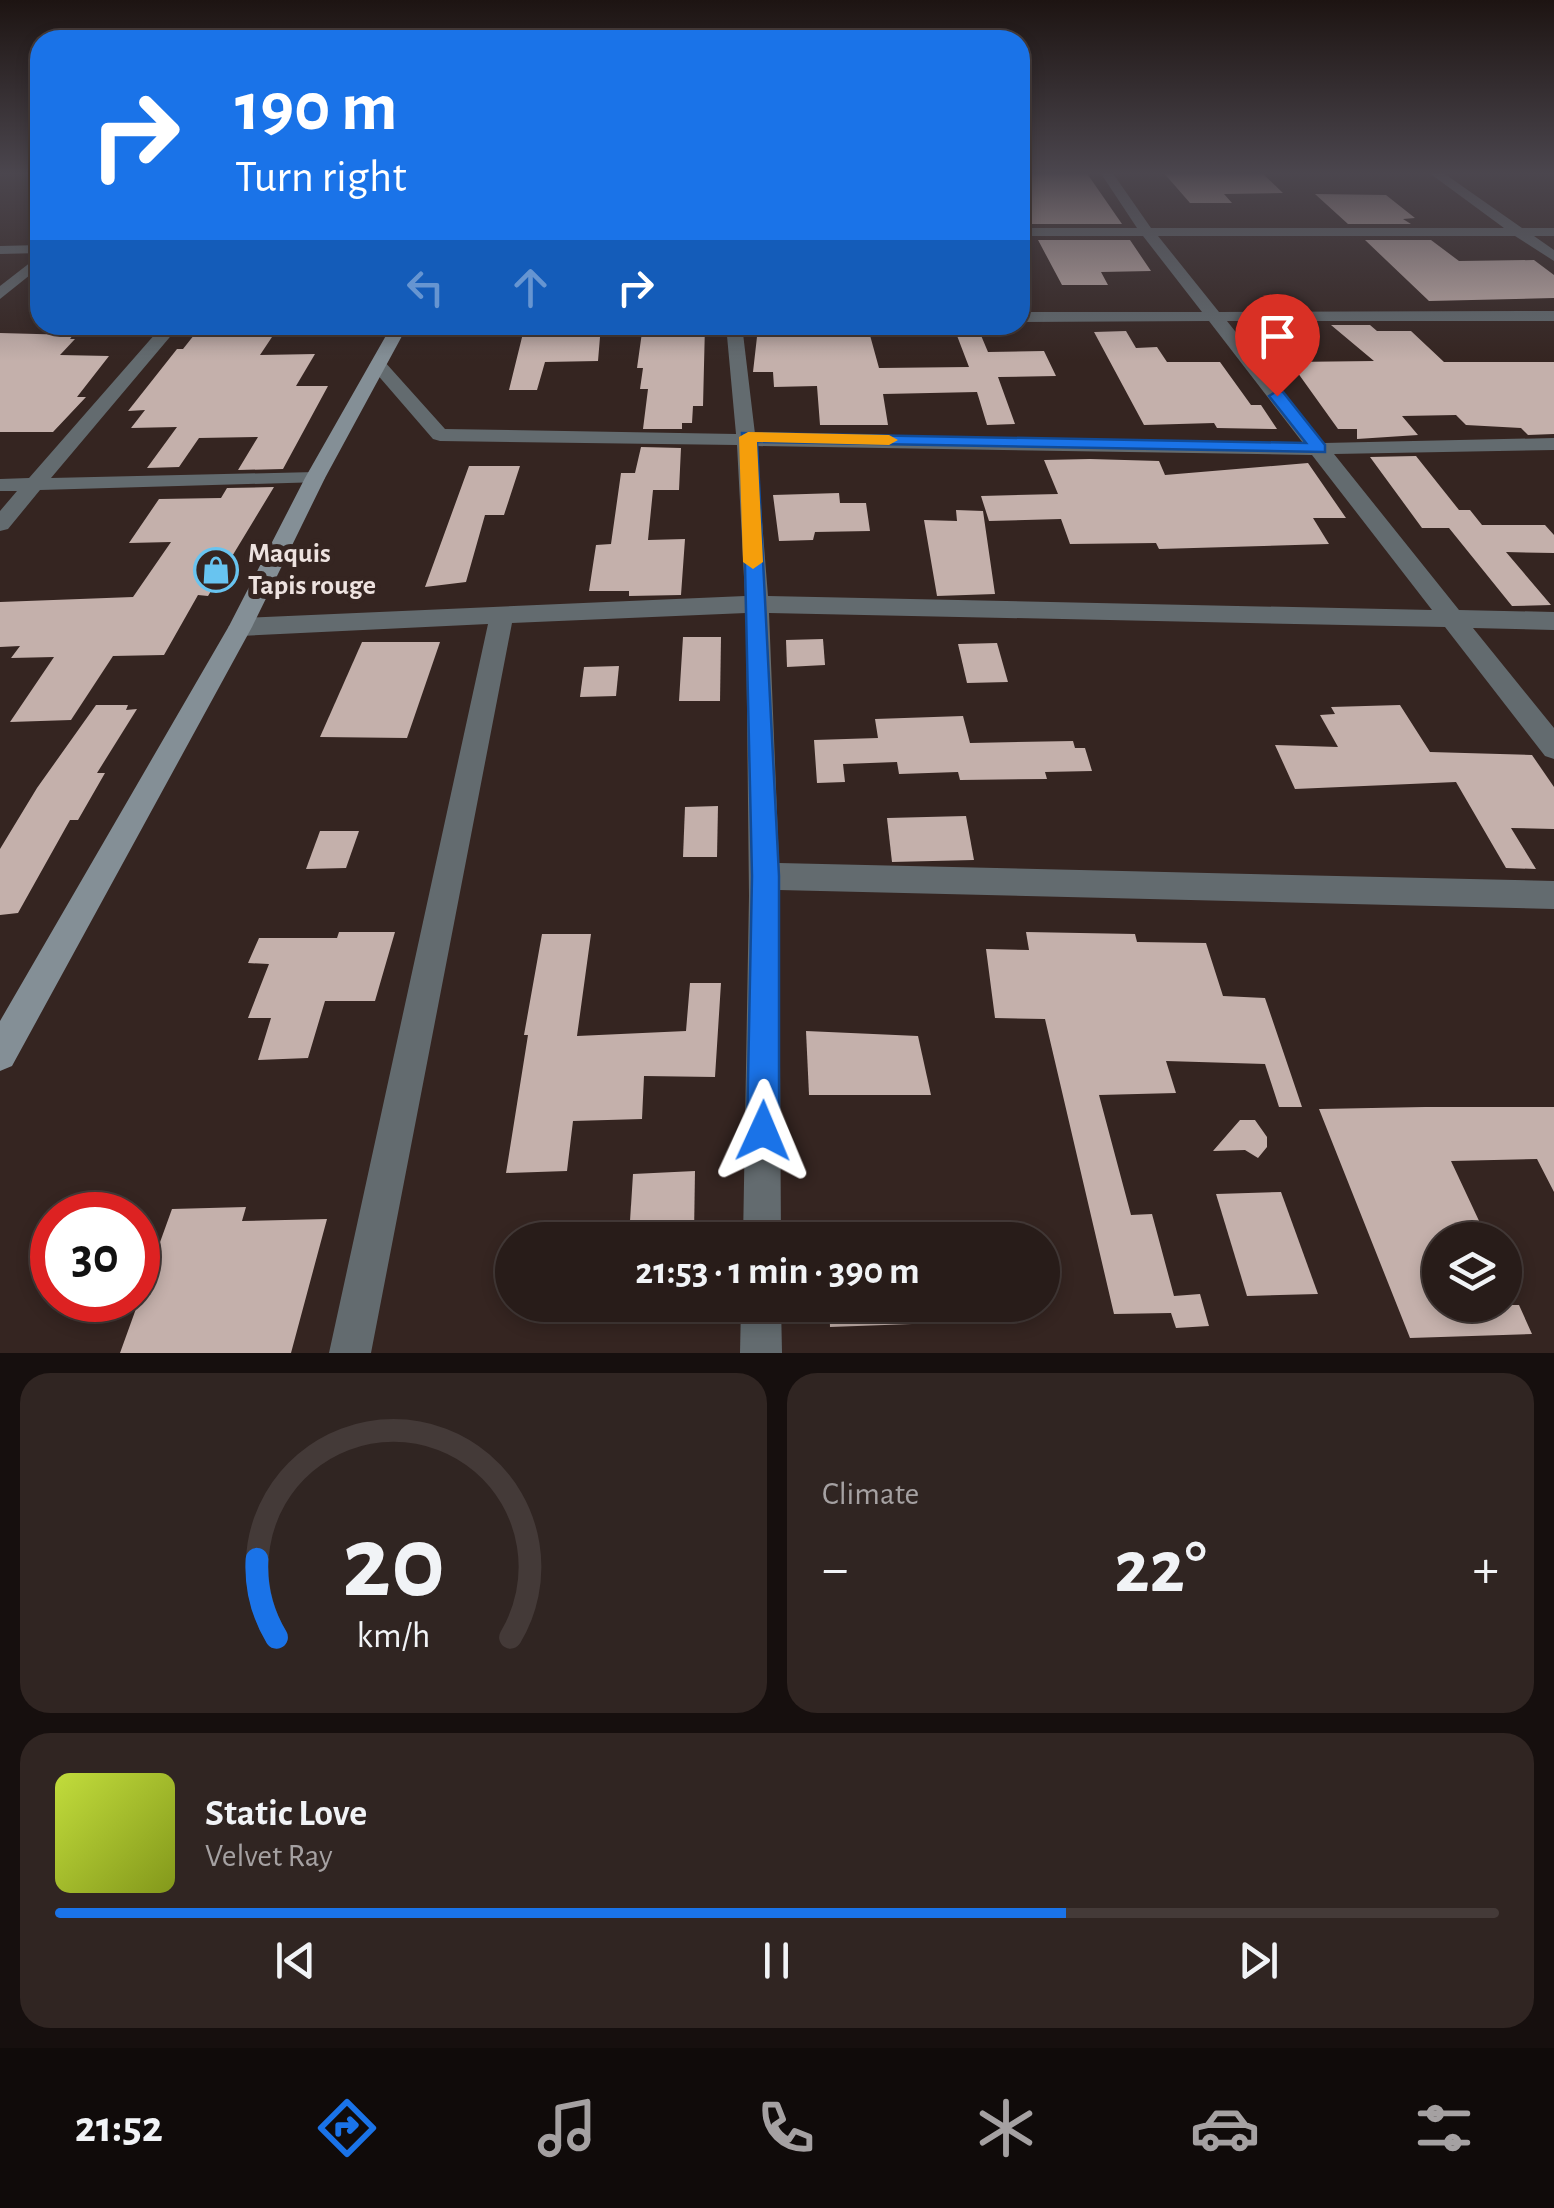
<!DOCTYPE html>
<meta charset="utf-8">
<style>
:root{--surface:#281c19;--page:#302522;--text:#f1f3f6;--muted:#a5a1a2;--line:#443a38;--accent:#1a73e8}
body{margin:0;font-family:"Alegreya Sans",sans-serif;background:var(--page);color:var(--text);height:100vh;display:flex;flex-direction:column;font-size:38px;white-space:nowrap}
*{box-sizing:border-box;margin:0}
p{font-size:32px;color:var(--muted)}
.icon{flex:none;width:55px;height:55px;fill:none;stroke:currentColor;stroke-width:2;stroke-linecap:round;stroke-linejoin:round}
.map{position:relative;height:1353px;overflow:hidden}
.sheet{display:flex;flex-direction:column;gap:20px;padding:20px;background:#160f0e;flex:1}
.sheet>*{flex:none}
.hud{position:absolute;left:30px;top:30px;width:1000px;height:305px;border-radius:30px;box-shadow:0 5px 15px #0003,0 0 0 2px var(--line);background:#1a73e8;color:#fff;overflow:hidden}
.buttons{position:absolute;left:1422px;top:1222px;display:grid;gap:20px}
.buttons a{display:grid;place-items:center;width:100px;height:100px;border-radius:50%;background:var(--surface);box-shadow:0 5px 15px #0003,0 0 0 2px var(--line);font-size:50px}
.speed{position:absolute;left:30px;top:1192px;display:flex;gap:20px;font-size:50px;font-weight:700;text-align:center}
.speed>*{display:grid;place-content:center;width:130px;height:130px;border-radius:50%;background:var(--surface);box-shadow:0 5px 15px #0003,0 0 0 2px var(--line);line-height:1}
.speed .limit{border:15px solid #d22;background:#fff;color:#111}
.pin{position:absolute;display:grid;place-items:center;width:85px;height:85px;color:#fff;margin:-102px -42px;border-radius:50% 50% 50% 0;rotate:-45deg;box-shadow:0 0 10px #0007}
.pin .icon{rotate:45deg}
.me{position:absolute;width:110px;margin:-55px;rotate:1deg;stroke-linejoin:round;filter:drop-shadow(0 0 8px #0008)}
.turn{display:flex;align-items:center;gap:35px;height:210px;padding:0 40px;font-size:45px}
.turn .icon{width:130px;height:130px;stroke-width:2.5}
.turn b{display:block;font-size:70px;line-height:85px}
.lanes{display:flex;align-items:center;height:95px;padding:0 40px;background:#0003;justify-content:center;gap:50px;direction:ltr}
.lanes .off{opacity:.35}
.big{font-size:75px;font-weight:700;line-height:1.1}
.sheet .card{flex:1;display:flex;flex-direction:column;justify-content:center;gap:15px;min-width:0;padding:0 35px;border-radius:30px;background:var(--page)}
.sheet .dial{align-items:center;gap:0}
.dial svg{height:260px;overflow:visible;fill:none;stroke:var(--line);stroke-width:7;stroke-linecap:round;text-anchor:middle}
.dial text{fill:var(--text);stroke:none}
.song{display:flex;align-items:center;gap:30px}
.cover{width:120px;height:120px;border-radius:15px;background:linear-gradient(135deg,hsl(70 70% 55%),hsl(70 70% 35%))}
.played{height:10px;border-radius:5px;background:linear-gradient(90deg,var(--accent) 70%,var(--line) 70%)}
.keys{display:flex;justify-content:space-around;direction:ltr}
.heat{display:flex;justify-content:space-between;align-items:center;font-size:55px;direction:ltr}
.sheet .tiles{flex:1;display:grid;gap:20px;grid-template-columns:1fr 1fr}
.card:last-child{grid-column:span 2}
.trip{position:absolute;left:495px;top:1222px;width:565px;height:100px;border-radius:50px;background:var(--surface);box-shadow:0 5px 15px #0003,0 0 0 2px var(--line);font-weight:700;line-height:100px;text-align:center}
.tab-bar{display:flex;height:160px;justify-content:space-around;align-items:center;background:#100b0a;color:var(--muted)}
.tab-bar .icon{width:70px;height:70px}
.tab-bar .on{color:var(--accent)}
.tab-bar b{font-size:45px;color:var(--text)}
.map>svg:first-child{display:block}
.building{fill:#c4b0ab}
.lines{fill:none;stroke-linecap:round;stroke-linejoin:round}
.street{fill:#636b6f;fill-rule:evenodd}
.secondary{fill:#848f96;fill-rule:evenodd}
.route{fill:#1a73e8;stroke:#114b97;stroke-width:2.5}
.slow{fill:#f59e0b}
.labels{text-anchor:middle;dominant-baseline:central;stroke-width:10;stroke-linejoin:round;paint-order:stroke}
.poi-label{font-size:28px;font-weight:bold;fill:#ede2df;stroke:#352521;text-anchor:start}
</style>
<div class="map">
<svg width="1554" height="1353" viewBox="0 0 1554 1353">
<rect width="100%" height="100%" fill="#352521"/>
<g class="building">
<path d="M 1020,172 L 1086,172 L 1122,224 L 1030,224 L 1020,206 Z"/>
<path d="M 1163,172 L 1261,172 L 1283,193 L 1224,194 L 1232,203 L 1190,203 Z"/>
<path d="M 1315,194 L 1386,195 L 1415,218 L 1403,219 L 1411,224 L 1348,224 Z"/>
<path d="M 1038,240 L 1130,240 L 1151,271 L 1101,272 L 1108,285 L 1062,285 Z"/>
<path d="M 1365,240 L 1431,240 L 1459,261 L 1534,260 L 1554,275 L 1554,298 L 1429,301 Z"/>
<path d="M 202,325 L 280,325 L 260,355 L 315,354 L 296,386 L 328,386 L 283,469 L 238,470 L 258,437 L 199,438 L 179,467 L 147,468 L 177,427 L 131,428 L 145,410 L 128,411 L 177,349 L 183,349 Z"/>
<path d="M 525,325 L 601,325 L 598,361 L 545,362 L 537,390 L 509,390 Z"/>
<path d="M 643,325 L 705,325 L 703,406 L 693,406 L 692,423 L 682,423 L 682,429 L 643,429 L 648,389 L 640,389 L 643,368 L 637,368 Z"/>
<path d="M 1331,325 L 1370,325 L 1377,331 L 1411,331 L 1444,362 L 1554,362 L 1554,434 L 1528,435 L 1521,428 L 1466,425 L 1456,415 L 1402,416 L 1418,435 L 1357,439 L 1357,429 L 1338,429 L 1290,362 L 1374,361 Z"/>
<path d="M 758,328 L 868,328 L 879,368 L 969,367 L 956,333 L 980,333 L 988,352 L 1044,351 L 1056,376 L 998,377 L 1015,424 L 987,425 L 977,392 L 883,394 L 888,425 L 820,425 L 817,386 L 774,387 L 773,372 L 753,372 Z"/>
<path d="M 1126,331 L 1136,348 L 1157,347 L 1167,362 L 1220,362 L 1251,405 L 1261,405 L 1277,429 L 1217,428 L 1214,423 L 1144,425 L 1094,332 Z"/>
<path d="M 0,333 L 73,335 L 70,339 L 75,339 L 60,355 L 109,356 L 77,397 L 86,397 L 53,432 L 0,432 Z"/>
<path d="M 641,447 L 681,448 L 679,490 L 653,490 L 648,540 L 685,539 L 681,595 L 629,596 L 629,591 L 589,591 L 596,545 L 611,544 L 621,473 L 635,473 Z"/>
<path d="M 1416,456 L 1459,510 L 1470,510 L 1482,525 L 1545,525 L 1554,535 L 1554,553 L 1506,552 L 1551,605 L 1512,606 L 1449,528 L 1422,528 L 1370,457 Z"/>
<path d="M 1090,459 L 1159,461 L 1165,475 L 1308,463 L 1346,518 L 1313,518 L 1329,544 L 1159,549 L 1156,543 L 1070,544 L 1061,519 L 989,521 L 981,496 L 1058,494 L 1044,460 Z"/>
<path d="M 469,466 L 520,466 L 504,515 L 485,515 L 466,582 L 425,587 Z"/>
<path d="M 274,487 L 208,596 L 198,595 L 164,655 L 113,656 L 71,720 L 10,722 L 54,657 L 11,658 L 20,646 L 0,647 L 0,602 L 133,597 L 171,542 L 129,543 L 159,499 L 221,498 L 227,488 Z"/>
<path d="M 839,493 L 840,503 L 866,503 L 870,531 L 815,532 L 813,540 L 779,541 L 773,495 Z"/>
<path d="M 956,510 L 983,511 L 995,594 L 937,596 L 924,520 L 957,521 Z"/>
<path d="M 683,637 L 721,637 L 720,701 L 679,701 Z"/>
<path d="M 823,639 L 825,665 L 787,667 L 786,640 Z"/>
<path d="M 362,642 L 440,642 L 407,738 L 320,737 Z"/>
<path d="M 997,643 L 1008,682 L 967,683 L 958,644 Z"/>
<path d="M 619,666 L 616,696 L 580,697 L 584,667 Z"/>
<path d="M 96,705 L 128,705 L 126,710 L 137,709 L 97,773 L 105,773 L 78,820 L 70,820 L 18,913 L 0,915 L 0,849 L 37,788 Z"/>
<path d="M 1400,705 L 1430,752 L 1532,755 L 1554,787 L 1554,829 L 1511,828 L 1536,869 L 1506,868 L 1456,782 L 1295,789 L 1275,745 L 1338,747 L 1320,715 L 1335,714 L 1331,707 Z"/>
<path d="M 963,716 L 970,743 L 1073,741 L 1075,748 L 1085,748 L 1092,771 L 1045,772 L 1047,779 L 960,780 L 958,772 L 899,774 L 897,762 L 843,764 L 845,782 L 817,783 L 814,740 L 878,738 L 875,719 Z"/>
<path d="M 718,806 L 717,857 L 683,857 L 685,807 Z"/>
<path d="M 966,816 L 974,860 L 892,862 L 887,818 Z"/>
<path d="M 320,831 L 359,831 L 346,868 L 306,869 Z"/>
<path d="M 339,932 L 395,932 L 375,1001 L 325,1001 L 308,1058 L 258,1060 L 271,1018 L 248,1018 L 269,964 L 248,963 L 259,938 L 337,938 Z"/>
<path d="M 1026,932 L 1135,934 L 1137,942 L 1206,943 L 1223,996 L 1265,998 L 1302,1107 L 1279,1107 L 1265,1064 L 1166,1061 L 1176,1093 L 1099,1095 L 1131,1215 L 1152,1214 L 1174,1296 L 1200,1294 L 1209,1326 L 1176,1328 L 1171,1313 L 1114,1314 L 1045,1019 L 995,1018 L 986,949 L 1029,950 Z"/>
<path d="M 542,934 L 591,934 L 577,1036 L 686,1031 L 690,983 L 721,983 L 715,1077 L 644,1076 L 642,1119 L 573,1121 L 567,1171 L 506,1173 L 528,1035 L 524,1035 Z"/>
<path d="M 806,1031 L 918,1036 L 931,1095 L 809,1095 Z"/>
<path d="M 1425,1107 L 1554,1107 L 1554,1192 L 1537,1159 L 1451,1161 L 1488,1240 L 1440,1240 L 1440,1305 L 1519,1305 L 1532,1334 L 1410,1338 L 1319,1109 Z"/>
<path d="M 1240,1120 L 1255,1120 L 1267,1137 L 1267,1147 L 1258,1158 L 1245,1150 L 1213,1151 Z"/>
<path d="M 695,1171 L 694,1234 L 629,1237 L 633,1174 Z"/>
<path d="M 1281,1192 L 1318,1294 L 1247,1296 L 1216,1194 Z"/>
<path d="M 246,1207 L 242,1221 L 327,1219 L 291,1353 L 120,1353 L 172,1209 Z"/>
<path d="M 829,1305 L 912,1305 L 912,1324 L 830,1327 Z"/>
</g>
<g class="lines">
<g class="street">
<path d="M 1100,172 L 1112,172 L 1151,228 L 1504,228 L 1428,172 L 1442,172 L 1522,228 L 1554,228 L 1554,236 L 1534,236 L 1554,250 L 1554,261 L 1515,236 L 1158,236 L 1219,312 L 1554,311 L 1554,321 L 1227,321 L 1324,443 L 1554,438 L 1554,450 L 1334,454 L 1459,610 L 1554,612 L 1554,630 L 1473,628 L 1554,728 L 1554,759 L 1545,756 L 1445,627 L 769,613 L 779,863 L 1554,881 L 1554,909 L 779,890 L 781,1240 L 743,1240 L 749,896 L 746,613 L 512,623 L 371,1353 L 329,1353 L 488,624 L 240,636 L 228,627 L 240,618 L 745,596 L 737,445 L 440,441 L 433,439 L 369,365 L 384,361 L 445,429 L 736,434 L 726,325 L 742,325 L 755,434 L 1303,443 L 1209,321 L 1020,322 L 1020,312 L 1202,312 L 1143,236 L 1020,236 L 1020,228 L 1137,228 ZM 756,446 L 1312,455 L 1432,610 L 768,596 Z"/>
<path d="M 40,245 L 40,253 L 0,254 L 0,246 Z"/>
<path d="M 40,255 L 40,267 L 0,299 L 0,286 Z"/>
<path d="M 163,325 L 180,325 L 51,478 L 315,472 L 325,478 L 322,482 L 40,490 L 8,529 L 0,531 L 0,511 L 17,491 L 0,491 L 0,479 L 29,478 Z"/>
<path d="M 741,1305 L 781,1305 L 782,1353 L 740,1353 Z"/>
</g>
<path class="secondary" d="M 392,325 L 408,325 L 325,478 L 252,627 L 12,1066 L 0,1071 L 0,1021 L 229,626 L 305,478 Z"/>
</g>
<linearGradient id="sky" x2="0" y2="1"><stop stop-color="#1d1412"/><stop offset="0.48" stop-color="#4b464e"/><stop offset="1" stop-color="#4b464e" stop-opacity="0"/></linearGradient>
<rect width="1554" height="361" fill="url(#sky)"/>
<path class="route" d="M 1277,391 L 1283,392 L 1325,445 L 1325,452 L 757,442 L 779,876 L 779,1131 L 775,1142 L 763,1147 L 751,1142 L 747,1131 L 752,876 L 742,433 L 1306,443 L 1269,396 Z"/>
<path class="slow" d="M 748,432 L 889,435 L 898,440 L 889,445 L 757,442 L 763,562 L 753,569 L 743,562 L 739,437 Z"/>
<defs>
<g id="shop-ring" transform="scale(2.25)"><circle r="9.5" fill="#352521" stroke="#68c4f0" stroke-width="1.5"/><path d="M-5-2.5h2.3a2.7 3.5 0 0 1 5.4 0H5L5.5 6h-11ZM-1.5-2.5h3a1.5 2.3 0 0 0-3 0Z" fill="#68c4f0"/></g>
</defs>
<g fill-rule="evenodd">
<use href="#shop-ring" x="216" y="570"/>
</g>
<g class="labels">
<g class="poi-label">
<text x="248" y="554">Maquis<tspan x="248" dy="32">Tapis rouge</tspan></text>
</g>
</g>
</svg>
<div class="buttons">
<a><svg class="icon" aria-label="layers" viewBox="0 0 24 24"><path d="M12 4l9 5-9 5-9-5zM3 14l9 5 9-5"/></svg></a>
</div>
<div class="speed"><div class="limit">30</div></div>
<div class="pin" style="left:1277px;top:396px;background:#d93025"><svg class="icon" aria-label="arrive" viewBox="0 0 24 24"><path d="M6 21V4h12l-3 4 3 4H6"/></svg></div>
<svg class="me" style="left:763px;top:1131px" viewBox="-20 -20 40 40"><path d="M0-17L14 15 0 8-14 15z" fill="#1a73e8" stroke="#fff" stroke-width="4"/></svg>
<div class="trip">21:53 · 1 min · 390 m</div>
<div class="hud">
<div class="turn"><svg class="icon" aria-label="right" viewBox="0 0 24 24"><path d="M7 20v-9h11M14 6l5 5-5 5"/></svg><div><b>190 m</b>Turn right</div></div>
<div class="lanes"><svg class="icon off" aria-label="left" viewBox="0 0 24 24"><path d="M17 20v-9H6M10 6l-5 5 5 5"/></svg><svg class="icon off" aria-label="ahead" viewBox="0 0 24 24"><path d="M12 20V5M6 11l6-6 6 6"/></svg><svg class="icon" aria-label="right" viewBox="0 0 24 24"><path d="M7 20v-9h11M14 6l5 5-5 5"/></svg></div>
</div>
</div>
<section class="sheet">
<div class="tiles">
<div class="card dial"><svg viewBox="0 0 100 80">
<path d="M14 69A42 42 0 1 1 86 69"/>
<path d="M14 69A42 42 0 0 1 8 45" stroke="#1a73e8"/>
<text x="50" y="56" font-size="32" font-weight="700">20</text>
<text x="50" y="72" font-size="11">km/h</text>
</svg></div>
<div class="card"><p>Climate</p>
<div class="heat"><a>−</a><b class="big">22°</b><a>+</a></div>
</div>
<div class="card">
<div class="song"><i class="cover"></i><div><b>Static Love</b><p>Velvet Ray</p></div></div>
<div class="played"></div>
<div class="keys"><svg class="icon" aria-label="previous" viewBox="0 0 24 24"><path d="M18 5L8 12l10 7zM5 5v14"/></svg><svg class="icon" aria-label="pause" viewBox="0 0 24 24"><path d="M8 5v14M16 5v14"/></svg><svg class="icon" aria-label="next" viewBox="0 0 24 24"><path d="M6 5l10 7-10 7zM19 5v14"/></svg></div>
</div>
</div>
</section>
<nav class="tab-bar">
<b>21:52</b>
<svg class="icon on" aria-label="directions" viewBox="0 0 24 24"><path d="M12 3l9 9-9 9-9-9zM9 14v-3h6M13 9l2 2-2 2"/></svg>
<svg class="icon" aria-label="music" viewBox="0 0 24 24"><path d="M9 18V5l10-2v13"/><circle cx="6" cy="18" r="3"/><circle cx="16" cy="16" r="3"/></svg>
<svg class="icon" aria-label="phone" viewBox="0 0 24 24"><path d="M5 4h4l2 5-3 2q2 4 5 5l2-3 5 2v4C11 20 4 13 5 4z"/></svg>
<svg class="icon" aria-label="climate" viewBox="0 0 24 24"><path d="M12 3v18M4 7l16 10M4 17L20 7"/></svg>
<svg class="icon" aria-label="car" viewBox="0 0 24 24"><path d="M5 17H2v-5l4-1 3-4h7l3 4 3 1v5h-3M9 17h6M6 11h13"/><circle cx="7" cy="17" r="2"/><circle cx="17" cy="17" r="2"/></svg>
<svg class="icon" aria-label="filters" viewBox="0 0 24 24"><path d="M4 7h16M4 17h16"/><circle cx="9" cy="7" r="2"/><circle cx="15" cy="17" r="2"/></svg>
</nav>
